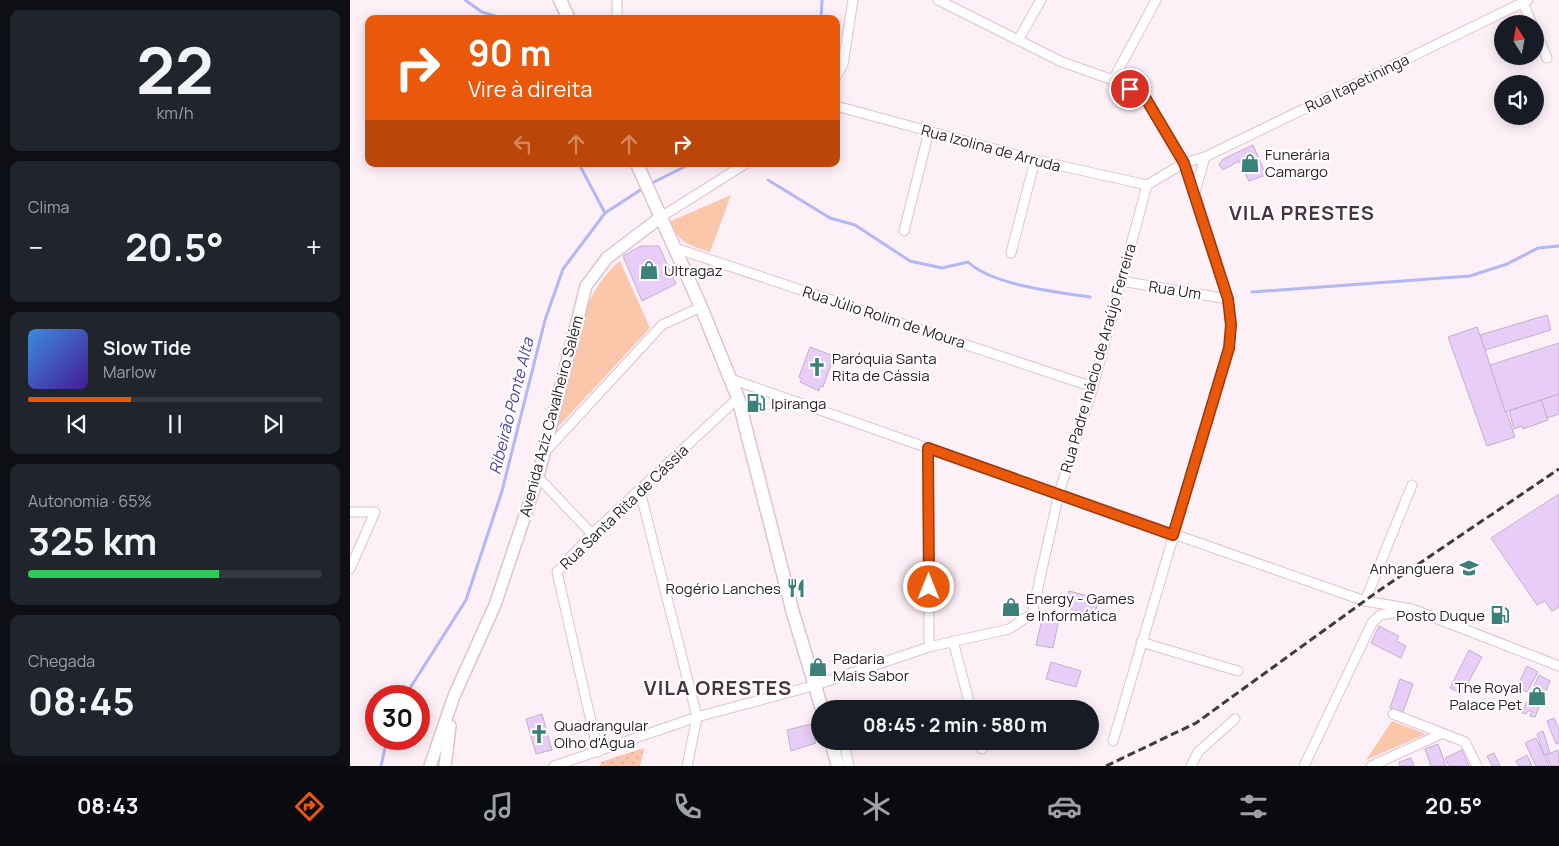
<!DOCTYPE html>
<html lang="pt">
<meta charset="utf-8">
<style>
:root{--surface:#171b24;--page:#20242c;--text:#f1f3f6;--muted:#9ea1a6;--line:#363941;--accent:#ea580c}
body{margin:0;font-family:Manrope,sans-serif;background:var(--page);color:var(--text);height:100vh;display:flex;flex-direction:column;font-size:19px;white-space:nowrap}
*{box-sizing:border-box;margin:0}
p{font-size:16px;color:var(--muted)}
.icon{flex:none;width:28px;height:28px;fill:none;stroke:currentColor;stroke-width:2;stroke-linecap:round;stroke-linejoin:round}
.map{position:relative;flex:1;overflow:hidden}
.drawer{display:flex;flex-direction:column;gap:10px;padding:10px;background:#0d0f14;width:350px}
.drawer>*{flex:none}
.guide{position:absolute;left:15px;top:15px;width:475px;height:152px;border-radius:10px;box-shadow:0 2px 12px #0003;background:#ea580c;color:#fff;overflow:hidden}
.needle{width:32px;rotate:349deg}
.buttons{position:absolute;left:1144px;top:15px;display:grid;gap:10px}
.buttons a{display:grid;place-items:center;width:50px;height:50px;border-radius:50%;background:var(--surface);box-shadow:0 2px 12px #0003;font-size:25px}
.speed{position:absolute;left:15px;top:685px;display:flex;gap:10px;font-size:25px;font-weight:700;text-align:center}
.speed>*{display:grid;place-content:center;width:65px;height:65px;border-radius:50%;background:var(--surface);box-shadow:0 2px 12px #0003;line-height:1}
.speed .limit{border:8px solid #d22;background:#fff;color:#111}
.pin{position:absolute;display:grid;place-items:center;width:42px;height:42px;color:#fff;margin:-21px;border:2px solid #fff;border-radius:50%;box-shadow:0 1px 5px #0007}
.me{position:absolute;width:55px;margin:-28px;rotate:0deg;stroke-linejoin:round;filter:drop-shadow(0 0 4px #0008)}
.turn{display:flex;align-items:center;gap:18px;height:105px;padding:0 20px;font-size:22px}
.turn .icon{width:65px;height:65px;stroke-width:2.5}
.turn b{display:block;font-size:35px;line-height:42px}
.lanes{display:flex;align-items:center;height:48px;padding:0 20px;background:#0003;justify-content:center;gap:25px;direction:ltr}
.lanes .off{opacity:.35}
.big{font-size:38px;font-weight:700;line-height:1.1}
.drawer .card{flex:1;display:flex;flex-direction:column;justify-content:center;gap:8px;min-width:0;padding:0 18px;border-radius:10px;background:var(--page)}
.drawer .dial{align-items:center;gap:0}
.dial b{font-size:65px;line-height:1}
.song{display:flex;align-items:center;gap:15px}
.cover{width:60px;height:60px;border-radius:8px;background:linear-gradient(135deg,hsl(210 70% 55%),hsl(260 70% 35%))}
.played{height:5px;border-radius:2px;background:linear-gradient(90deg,var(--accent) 35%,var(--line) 35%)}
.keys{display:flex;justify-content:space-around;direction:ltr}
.heat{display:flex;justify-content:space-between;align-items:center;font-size:28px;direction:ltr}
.charge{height:8px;border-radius:4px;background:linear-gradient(90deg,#34c759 65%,var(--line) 0)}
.trip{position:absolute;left:461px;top:700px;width:288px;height:50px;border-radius:25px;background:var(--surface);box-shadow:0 2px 12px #0003;font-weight:700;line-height:50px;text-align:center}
.menu{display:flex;height:80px;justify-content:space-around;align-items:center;background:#090b0e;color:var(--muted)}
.menu .icon{width:35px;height:35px}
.menu .on{color:var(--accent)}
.menu b{font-size:22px;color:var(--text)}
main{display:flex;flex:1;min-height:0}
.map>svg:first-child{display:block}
.grass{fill:url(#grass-dots)}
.park{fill:#fbc7ab}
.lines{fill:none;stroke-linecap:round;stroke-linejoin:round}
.stream{stroke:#b2b7f5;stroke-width:3}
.building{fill:#e8cdf8;stroke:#c2b0cc}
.minor-casing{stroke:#e1c1d2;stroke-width:11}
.secondary-casing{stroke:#e1c1d2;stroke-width:14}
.primary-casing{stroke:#e1c1d2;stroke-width:15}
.minor{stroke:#fff;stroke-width:9}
.secondary{stroke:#fff;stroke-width:11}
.primary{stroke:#fff;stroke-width:12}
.rail{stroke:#44383e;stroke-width:3;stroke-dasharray:8 4;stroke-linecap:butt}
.route-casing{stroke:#983908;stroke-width:12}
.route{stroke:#ea580c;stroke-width:9}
.labels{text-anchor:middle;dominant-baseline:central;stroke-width:4.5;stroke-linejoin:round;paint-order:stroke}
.street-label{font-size:15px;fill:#2f2329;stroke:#fff}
.poi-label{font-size:15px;fill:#2f2329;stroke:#fff;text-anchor:start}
.water-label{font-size:16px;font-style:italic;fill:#4c48a1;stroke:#fff}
.district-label{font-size:20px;font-weight:bold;letter-spacing:1px;fill:#4c3241;stroke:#fff}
</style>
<main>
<section class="drawer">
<div class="card dial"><b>22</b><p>km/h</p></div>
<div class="card"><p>Clima</p>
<div class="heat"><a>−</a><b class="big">20.5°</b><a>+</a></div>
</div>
<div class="card">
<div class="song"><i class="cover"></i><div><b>Slow Tide</b><p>Marlow</p></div></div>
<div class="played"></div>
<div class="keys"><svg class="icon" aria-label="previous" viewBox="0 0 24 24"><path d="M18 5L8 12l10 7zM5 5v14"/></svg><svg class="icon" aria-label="pause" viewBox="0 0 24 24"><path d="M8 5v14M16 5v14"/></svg><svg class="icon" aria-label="next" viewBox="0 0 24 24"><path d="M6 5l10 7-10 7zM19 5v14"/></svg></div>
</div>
<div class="card"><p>Autonomia · 65%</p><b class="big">325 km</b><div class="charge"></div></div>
<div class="card"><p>Chegada</p><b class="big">08:45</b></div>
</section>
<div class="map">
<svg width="1209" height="766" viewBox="0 0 1209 766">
<defs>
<pattern id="grass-dots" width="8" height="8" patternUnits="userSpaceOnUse" patternTransform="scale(1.25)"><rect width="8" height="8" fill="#fbc7ab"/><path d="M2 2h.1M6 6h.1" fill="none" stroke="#d7ab93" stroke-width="1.8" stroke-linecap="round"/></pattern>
</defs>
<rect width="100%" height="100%" fill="#fef0f7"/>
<path class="grass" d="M 294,748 L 290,766 L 250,766 L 251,762 Z"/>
<g class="park">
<path d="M 381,195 L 360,252 C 342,246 326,242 321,221 Z"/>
<path d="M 270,261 L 300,328 L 208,427 C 219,373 225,297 270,261 Z"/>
<path d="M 1042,721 L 1076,734 L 1016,760 Z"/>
</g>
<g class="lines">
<g class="stream">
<path d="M 115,0 L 132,12 L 155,19"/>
<path d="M 471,19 L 472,0"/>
<path d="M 229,164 L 255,213"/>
<path d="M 418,180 L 480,218 L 505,225 L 560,261 L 592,268 L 618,262 C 642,285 706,292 740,297"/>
<path d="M 300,184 L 340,164"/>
<path d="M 902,292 L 1120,276 L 1157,264 L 1188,248 L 1209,246"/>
<path d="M 55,696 L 116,600 L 152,491 L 195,320 L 213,269 L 255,213 L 295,187"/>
<path d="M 31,766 L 37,739"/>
</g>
</g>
<g class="building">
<path d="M 903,145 L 916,175 L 899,181 L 889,161 L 873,170 L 869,165 L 873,159 Z"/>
<path d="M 291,246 L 309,246 L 326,284 L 292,301 L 273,256 Z"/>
<path d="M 1197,315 L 1201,330 L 1135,350 L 1130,335 Z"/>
<path d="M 1127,327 L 1165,437 L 1137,446 L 1098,337 Z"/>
<path d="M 1209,343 L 1209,394 L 1155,412 L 1140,365 Z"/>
<path d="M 460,347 L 484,356 L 473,387 L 470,386 L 469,391 L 450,382 L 452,379 L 449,377 Z"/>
<path d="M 1209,394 L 1209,414 L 1197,418 L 1191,400 Z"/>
<path d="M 1191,400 L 1198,420 L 1173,429 L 1172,426 L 1164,429 L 1159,411 Z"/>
<path d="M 1209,494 L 1209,607 L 1202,611 L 1195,601 L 1187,605 L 1141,538 Z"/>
<path d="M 719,591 L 749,599 L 744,616 L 714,607 Z"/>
<path d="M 693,615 L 709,619 L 703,648 L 686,645 Z"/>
<path d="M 1029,626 L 1049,636 L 1046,641 L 1056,646 L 1051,658 L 1021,643 Z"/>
<path d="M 1119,650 L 1132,657 L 1112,694 L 1100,688 Z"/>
<path d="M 701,662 L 731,671 L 726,687 L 696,679 Z"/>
<path d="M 1177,666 L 1188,672 L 1177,692 L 1167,687 Z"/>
<path d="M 1189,675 L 1200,681 L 1185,717 L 1180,716 L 1182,711 L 1178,711 L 1176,714 L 1172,713 Z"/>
<path d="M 1050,679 L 1063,684 L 1053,712 L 1040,708 Z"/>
<path d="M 192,714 L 202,750 L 186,754 L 176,719 Z"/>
<path d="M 1204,718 L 1209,730 L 1209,743 L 1206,744 L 1197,721 Z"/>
<path d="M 461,724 L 466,743 L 441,751 L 437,730 Z"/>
<path d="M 1193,731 L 1200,753 L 1194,755 L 1187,734 Z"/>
<path d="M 1186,738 L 1199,766 L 1186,766 L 1175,743 Z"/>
<path d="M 1088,744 L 1096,766 L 1081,766 L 1075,749 Z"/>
<path d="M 1112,750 L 1119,766 L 1099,766 L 1095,758 Z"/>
<path d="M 1208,750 L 1209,766 L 1201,766 L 1196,755 Z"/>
<path d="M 1144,753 L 1150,766 L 1142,766 L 1137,756 Z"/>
<path d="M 1177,755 L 1182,766 L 1169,766 L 1166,761 Z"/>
<path d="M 1061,758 L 1064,766 L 1050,766 L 1049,762 Z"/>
</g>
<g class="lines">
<g class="minor-casing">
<g id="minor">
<path d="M 588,0 L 712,62 L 763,80 L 797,99 L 834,163 L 845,193 L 878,299 L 881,325 L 879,348 L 763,741"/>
<path d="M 1172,0 L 1182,24"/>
<path d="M 267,19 L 267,0"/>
<path d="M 1185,30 L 1197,58"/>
<path d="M 668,40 L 691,0"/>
<path d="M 486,77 L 493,64 L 503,0"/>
<path d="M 763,80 L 806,0"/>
<path d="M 486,106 L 685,160 L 797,185"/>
<path d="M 845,192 L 855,157"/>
<path d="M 311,217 L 395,164"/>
<path d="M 554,231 L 579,131"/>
<path d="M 325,248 L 743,387"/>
<path d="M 661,253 L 685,160"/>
<path d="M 771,281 L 878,299"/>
<path d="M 381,379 L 1015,601 L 1062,609 L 1209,666"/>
<path d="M 578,447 L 579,647"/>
<path d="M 194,453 L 312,325 L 351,307"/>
<path d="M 188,477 L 242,534"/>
<path d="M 290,491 L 347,717 L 337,766"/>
<path d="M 0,512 L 25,512 L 0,569"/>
<path d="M 1015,601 L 1062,485"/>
<path d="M 603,641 L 621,709"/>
<path d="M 791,642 L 888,671"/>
<path d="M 1043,714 L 1115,742 L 1127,766"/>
<path d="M 493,741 L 499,766"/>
<path d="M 629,741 L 632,749"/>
<path d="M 248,752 L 207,572 L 242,534 L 388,398"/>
<path d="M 204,766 L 347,717 L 466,685 L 579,647 L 659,629 L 682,614 L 709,493 L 743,387 L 797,185 L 834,163 L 855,157 L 1178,0"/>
<path d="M 841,766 L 848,752 L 885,719"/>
<path d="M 954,766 L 1022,623 L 1030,615 L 1055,611"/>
<path d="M 1021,766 L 1091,734"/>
</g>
</g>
<g class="secondary-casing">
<g id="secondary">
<path d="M 80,766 L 104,696 L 145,605 L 188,477 L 236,286 L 257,258 L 311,217"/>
<path d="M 95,766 L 100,726"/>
</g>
</g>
<g class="primary-casing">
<g id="primary">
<path d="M 210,0 L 219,19"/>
<path d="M 287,164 L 351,307 L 388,398 L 443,613 L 472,709"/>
<path d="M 481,741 L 488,766"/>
</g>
</g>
<use href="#minor" class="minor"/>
<use href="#secondary" class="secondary"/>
<use href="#primary" class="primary"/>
<path class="rail" d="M 756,766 L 846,723 L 1027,592 L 1209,469"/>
</g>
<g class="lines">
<g class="route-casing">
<path id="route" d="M 579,587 L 578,448 L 823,535 L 879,348 L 881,325 L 878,299 L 834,163 L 796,99 L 780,89"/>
</g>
<use href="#route" class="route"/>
</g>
<defs>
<g id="shop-bare" transform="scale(1.5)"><path d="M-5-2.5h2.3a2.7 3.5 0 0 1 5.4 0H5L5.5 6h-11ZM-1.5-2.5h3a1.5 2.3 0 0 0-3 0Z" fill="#3b8179" stroke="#fff" stroke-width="2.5" paint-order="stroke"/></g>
<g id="church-bare" transform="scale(1.5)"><path d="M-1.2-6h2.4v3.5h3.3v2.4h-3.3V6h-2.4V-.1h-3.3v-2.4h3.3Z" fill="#3b8179" stroke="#fff" stroke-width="2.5" paint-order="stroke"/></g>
<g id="fuel-bare" transform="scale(1.5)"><path d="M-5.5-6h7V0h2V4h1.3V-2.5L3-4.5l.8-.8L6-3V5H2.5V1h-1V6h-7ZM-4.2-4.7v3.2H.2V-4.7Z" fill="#3b8179" stroke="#fff" stroke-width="2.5" paint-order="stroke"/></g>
<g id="university-bare" transform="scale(1.5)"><path d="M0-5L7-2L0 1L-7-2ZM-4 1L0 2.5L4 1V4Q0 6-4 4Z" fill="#3b8179" stroke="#fff" stroke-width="2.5" paint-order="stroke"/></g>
<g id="restaurant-bare" transform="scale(1.5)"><path d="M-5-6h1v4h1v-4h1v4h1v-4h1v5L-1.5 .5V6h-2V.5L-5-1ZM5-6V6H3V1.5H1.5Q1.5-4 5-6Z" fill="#3b8179" stroke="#fff" stroke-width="2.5" paint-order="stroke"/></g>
</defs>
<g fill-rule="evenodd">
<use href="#shop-bare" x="900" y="163"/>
<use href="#shop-bare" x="299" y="270"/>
<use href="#church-bare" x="467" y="367"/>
<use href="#fuel-bare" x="406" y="403"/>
<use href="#university-bare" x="1119" y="568"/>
<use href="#restaurant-bare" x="446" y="588"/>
<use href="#shop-bare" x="661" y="607"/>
<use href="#fuel-bare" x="1150" y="615"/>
<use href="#shop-bare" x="468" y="667"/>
<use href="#shop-bare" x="1187" y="696"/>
<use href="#church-bare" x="189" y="734"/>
</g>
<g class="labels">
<g class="street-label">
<text transform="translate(1007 83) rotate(-26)">Rua Itapetininga</text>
<text transform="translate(641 148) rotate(15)">Rua Izolina de Arruda</text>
<text transform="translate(825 290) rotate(9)">Rua Um</text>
<text transform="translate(534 317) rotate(18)">Rua Júlio Rolim de Moura</text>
<text transform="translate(748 358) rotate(-74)">Rua Padre Inácio de Araújo Ferreira</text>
<text transform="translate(201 416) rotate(-75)">Avenida Aziz Cavalheiro Salém</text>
<text transform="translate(274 507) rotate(-44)">Rua Santa Rita de Cássia</text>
</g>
<g class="poi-label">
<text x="915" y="154">Funerária<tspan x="915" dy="17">Camargo</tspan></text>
<text x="314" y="270">Ultragaz</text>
<text x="482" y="358">Paróquia Santa<tspan x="482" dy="17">Rita de Cássia</tspan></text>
<text x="421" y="403">Ipiranga</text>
<text x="1104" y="568" text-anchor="end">Anhanguera</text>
<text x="431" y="588" text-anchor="end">Rogério Lanches</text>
<text x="676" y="598">Energy - Games<tspan x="676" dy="17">e Informática</tspan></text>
<text x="1135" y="615" text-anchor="end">Posto Duque</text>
<text x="483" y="658">Padaria<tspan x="483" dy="17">Mais Sabor</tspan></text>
<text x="1172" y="687" text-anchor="end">The Royal<tspan x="1172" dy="17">Palace Pet</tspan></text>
<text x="204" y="725">Quadrangular<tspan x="204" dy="17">Olho d'Água</tspan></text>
</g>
<g class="water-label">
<text transform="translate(161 406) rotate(-76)">Ribeirão Ponte Alta</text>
</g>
<g class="district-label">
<text x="952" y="212">VILA PRESTES</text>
<text x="368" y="687">VILA ORESTES</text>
</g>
</g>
</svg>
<div class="buttons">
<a><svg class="needle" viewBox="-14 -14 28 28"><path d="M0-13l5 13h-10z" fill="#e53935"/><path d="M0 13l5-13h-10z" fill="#9ea1a6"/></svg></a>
<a><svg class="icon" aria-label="sound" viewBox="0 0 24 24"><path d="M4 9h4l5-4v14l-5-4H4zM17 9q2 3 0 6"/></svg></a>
</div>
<div class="speed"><div class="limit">30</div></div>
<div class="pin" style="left:780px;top:89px;background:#d93025"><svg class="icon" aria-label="arrive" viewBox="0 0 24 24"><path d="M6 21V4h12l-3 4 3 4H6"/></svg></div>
<svg class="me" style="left:579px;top:587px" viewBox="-20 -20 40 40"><circle r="17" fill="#ea580c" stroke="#fff" stroke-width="3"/><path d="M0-11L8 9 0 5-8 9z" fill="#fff"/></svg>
<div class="trip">08:45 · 2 min · 580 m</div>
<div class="guide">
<div class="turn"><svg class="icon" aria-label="right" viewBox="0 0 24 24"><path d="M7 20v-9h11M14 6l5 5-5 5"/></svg><div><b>90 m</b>Vire à direita</div></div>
<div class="lanes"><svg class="icon off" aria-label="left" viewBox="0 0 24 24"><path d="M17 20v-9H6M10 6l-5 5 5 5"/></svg><svg class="icon off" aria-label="ahead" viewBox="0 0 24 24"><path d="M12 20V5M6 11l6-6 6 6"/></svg><svg class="icon off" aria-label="ahead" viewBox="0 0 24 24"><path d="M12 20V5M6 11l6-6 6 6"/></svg><svg class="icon" aria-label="right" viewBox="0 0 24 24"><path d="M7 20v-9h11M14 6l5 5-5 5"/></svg></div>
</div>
</div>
</main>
<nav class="menu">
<b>08:43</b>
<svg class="icon on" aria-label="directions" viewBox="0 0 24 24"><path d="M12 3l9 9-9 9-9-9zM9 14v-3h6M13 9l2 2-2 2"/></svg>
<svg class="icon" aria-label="music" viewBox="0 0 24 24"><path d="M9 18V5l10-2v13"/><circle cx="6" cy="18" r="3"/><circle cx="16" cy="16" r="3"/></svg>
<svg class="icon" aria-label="phone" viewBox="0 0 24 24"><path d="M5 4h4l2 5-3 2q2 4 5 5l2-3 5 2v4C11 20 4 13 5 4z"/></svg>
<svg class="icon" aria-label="climate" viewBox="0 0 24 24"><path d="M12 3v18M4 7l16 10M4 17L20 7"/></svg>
<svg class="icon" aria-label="car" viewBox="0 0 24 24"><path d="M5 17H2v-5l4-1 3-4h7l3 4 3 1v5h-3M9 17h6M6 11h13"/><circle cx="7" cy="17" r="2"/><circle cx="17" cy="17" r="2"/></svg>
<svg class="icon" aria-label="filters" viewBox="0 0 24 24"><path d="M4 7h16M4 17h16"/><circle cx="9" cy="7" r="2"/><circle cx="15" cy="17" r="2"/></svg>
<b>20.5°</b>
</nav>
